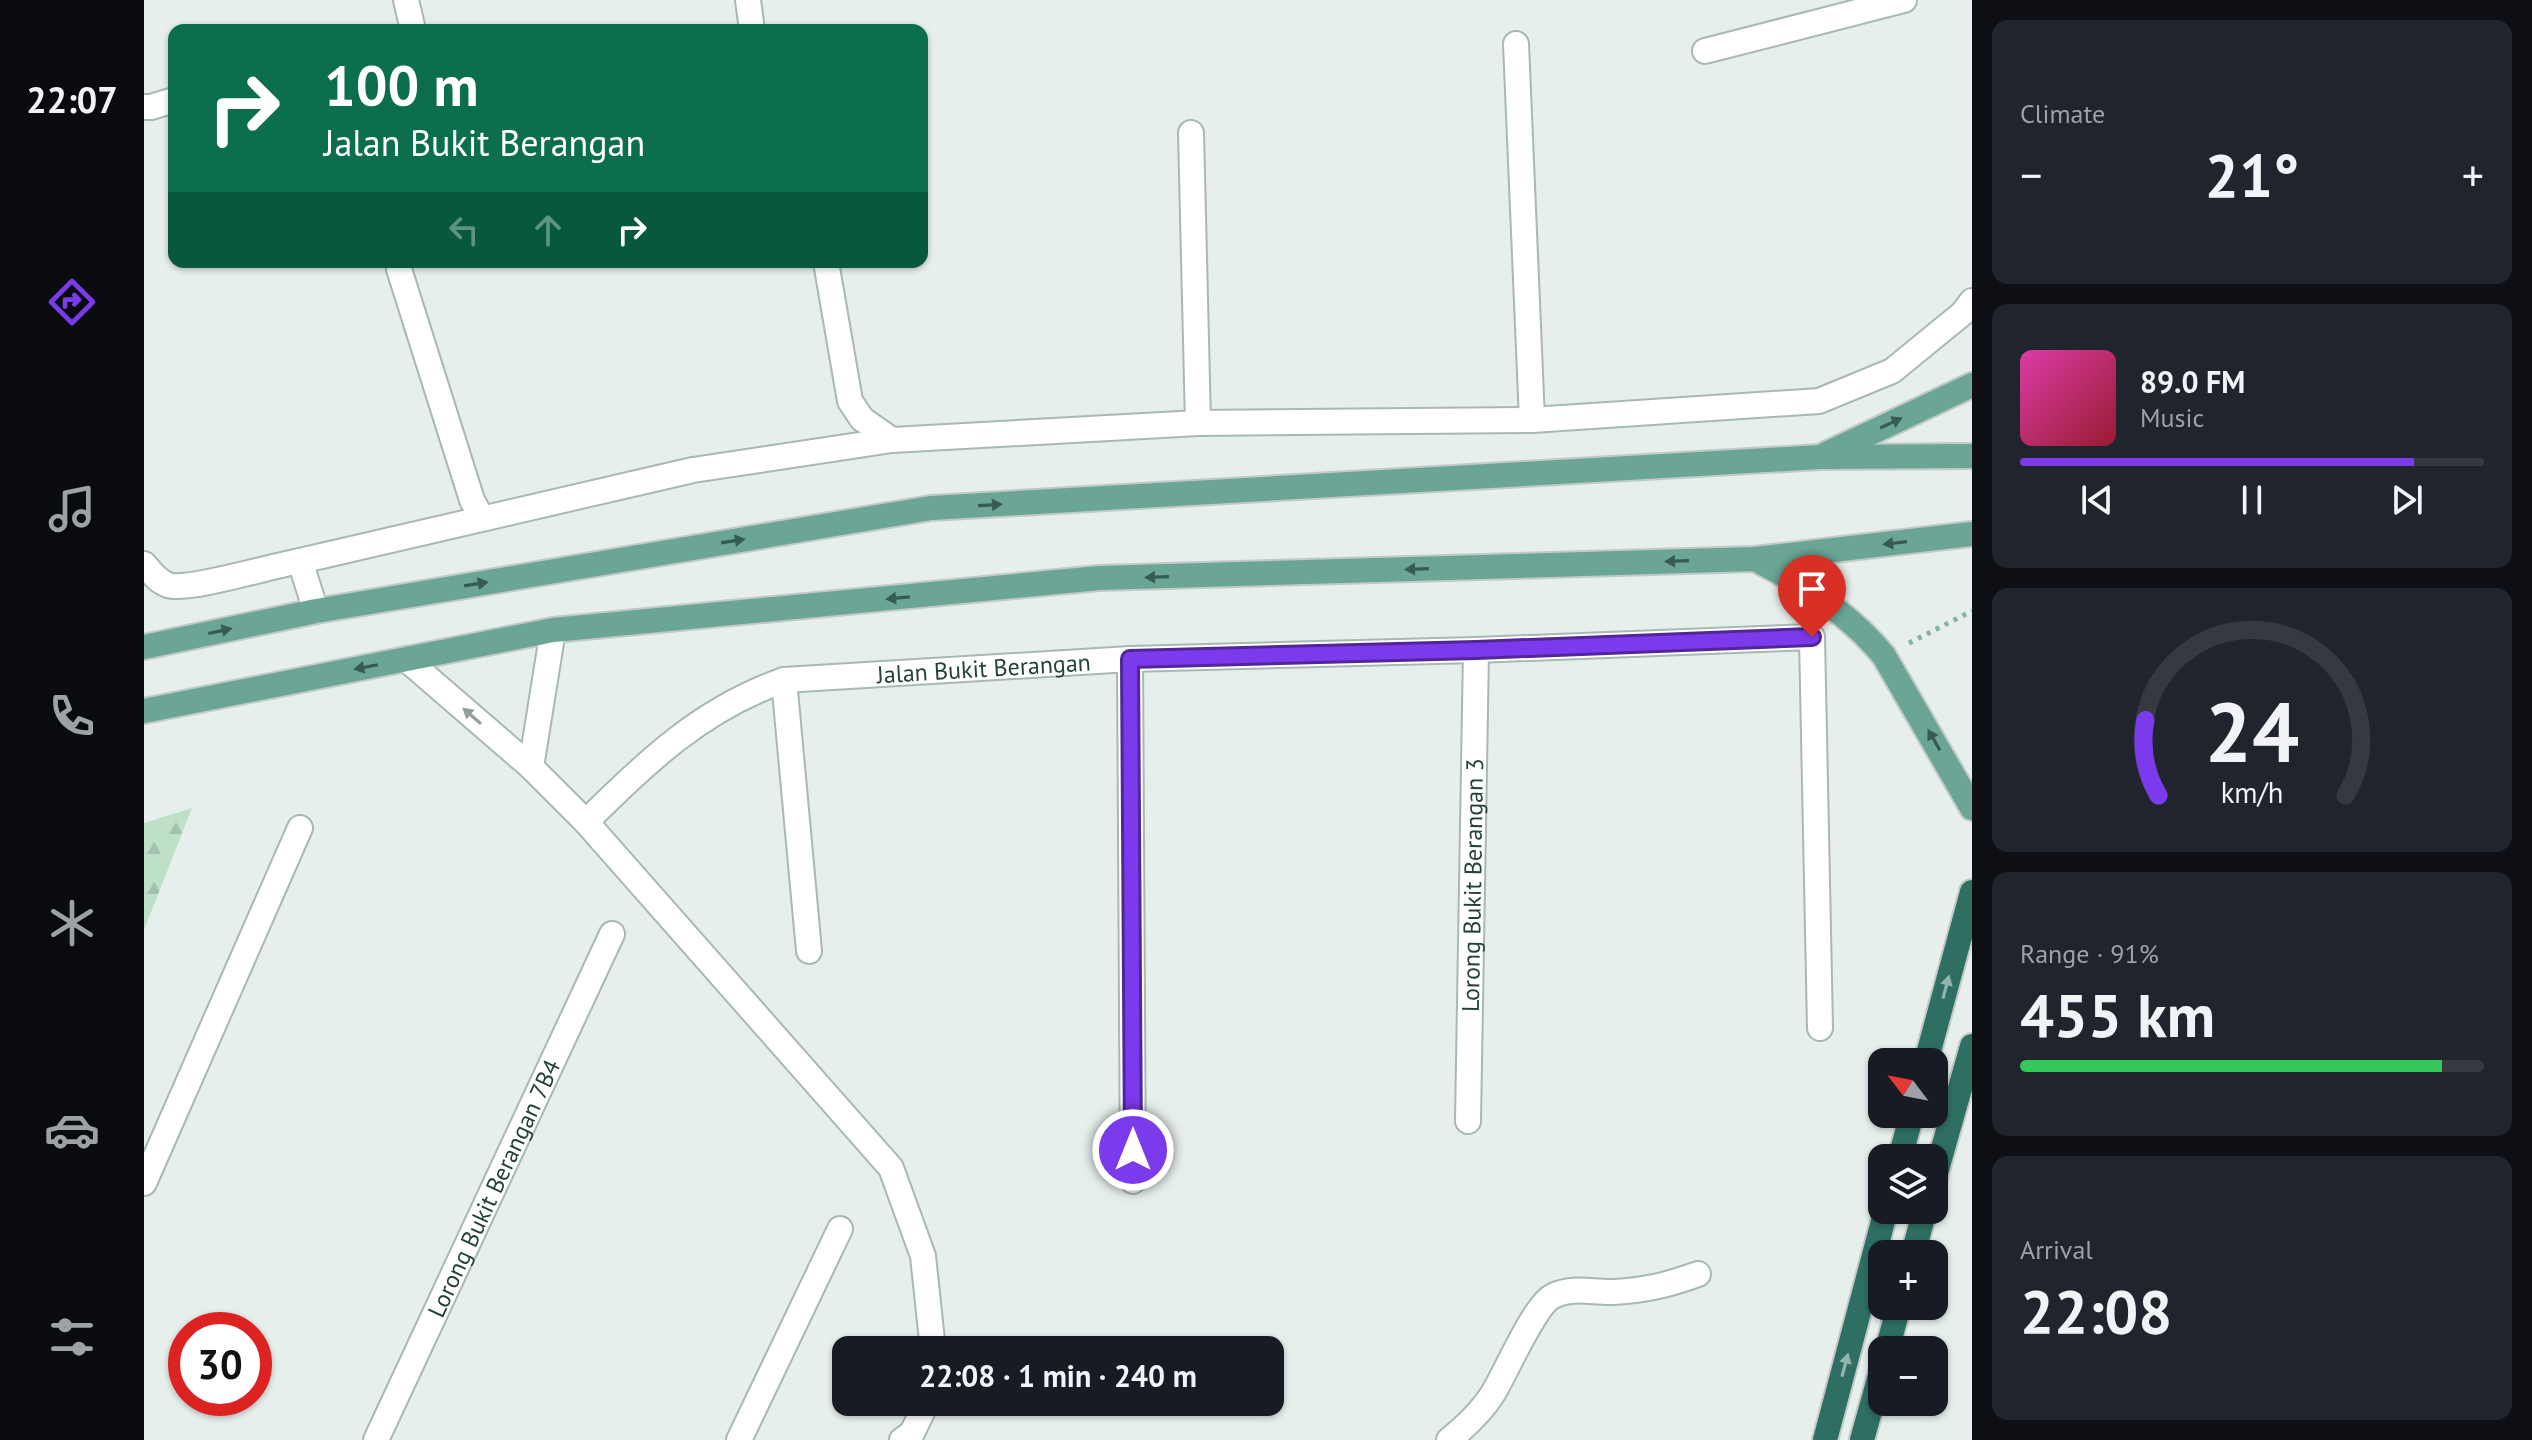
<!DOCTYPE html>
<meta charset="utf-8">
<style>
:root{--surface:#171b24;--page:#20242c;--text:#f1f3f6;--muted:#9ea1a6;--line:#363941;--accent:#7c3aed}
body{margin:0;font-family:"PT Sans",sans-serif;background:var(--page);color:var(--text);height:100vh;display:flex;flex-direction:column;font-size:30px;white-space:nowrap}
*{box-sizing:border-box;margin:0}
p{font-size:26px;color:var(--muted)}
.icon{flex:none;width:44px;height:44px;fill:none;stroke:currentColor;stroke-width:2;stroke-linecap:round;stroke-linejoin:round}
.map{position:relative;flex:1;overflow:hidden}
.panel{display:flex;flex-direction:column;gap:20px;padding:20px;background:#0d0f14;width:560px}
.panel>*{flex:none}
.hud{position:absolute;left:24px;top:24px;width:760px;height:244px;border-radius:16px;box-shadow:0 2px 6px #0004;background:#0b6e4f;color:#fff;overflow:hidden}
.needle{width:52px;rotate:302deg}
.tools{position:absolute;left:1724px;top:1048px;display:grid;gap:16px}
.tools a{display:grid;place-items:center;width:80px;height:80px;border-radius:16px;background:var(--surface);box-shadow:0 2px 6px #0004;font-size:40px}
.speed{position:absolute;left:24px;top:1312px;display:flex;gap:16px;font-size:40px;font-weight:700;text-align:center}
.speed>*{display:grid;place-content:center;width:104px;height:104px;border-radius:50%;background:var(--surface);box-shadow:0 2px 6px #0004;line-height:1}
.speed .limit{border:12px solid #d22;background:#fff;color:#111}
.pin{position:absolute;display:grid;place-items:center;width:68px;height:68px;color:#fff;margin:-82px -34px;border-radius:50% 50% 50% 0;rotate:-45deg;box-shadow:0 0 8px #0007}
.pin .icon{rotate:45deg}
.me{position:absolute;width:88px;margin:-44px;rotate:0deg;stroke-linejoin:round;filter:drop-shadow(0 0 6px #0008)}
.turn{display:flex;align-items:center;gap:28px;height:168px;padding:0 24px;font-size:36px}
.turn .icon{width:104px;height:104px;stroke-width:2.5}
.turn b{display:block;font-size:56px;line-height:68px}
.lanes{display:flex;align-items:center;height:76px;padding:0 24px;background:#0003;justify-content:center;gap:40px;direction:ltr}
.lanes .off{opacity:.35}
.big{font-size:60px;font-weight:800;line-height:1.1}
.panel .card{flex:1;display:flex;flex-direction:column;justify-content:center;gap:12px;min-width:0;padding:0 28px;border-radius:16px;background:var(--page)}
.panel .dial{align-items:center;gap:0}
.dial svg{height:208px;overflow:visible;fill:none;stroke:var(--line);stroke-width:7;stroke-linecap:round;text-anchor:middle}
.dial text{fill:var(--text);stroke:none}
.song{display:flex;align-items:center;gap:24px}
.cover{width:96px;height:96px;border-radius:12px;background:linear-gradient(135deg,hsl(320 70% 55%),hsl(350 70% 35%))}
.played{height:8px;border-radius:4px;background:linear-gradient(90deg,var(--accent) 85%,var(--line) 85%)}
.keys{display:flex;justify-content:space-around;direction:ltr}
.heat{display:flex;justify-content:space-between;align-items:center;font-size:44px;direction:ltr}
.charge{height:12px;border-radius:6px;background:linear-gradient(90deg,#34c759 91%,var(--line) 0)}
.trip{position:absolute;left:688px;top:1336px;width:452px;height:80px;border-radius:16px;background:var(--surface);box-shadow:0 2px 6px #0004;font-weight:800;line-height:80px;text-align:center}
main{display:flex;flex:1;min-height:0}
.dock{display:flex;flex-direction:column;width:144px;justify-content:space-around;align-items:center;background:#090b0e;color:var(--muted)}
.dock .icon{width:56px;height:56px}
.dock .on{color:var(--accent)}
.dock b{font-size:36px;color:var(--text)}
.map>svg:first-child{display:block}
.forest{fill:url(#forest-firs)}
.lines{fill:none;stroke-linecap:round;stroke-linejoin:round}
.minor-casing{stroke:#a8b8b2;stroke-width:28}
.major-casing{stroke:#c2cac8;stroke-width:28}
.highway-casing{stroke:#c2cac8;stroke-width:28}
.path{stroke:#86b3a5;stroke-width:5;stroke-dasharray:4 6;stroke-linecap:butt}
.minor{stroke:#fff;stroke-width:24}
.major{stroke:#6aa596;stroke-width:24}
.highway{stroke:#2f6f62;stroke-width:24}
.oneway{fill:#365b51}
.oneway2{fill:#92a09c}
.oneway3{fill:#93b5ae}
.route-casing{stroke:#51269a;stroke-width:20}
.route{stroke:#7c3aed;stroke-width:14}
.labels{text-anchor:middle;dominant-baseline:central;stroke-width:7;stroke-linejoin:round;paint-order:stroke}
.street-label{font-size:24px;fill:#24423a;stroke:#f7fbf9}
</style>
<main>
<nav class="dock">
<b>22:07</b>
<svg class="icon on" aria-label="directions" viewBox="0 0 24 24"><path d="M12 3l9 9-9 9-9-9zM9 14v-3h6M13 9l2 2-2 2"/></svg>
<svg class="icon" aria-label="music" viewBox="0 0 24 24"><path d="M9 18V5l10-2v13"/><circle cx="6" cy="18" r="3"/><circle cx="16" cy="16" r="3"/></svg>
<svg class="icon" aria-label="phone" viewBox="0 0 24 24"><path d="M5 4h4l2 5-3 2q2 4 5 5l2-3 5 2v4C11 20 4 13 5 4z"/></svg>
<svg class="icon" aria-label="climate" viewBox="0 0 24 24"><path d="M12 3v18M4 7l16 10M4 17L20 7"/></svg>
<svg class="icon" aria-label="car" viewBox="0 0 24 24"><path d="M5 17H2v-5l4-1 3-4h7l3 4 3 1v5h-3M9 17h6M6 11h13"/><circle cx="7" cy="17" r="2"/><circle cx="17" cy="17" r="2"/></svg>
<svg class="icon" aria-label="filters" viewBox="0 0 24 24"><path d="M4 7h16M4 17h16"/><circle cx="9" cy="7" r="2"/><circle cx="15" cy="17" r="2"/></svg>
</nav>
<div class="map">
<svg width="1828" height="1440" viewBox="0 0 1828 1440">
<defs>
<pattern id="forest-firs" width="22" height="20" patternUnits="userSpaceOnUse" patternTransform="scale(2)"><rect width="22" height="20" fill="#bfe0c8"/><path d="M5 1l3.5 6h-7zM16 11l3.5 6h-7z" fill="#a4c1ad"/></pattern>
</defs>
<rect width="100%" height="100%" fill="#e6efeb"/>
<path class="forest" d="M 48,808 L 0,930 L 0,823 Z"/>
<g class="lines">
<g class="minor-casing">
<g id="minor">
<path d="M 262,0 L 269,30"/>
<path d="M 604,0 L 608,30"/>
<path d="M 1372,44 L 1388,420"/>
<path d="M 1561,51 L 1760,0"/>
<path d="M 0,107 L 7,107 L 30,100"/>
<path d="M 1047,133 L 1054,423"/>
<path d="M 682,262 L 706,401 L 718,419 L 748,440"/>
<path d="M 255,269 L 328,500 L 337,517"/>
<path d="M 156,561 L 549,470 L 748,440 L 1054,423 L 1388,420 L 1675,401 L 1748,371 L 1819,313 L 1828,301"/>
<path d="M 0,564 C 7,572 13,581 24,585 C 43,592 130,565 156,561 L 172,611"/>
<path d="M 262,659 L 387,767 L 442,822 L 747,1168 L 779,1256 L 789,1350"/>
<path d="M 986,659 L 989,1181"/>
<path d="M 640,680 L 665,951"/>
<path d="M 387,767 L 409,630"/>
<path id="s1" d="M 442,822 C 503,761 558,709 640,680 L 986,659 L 1332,650 L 1668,637 L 1676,1028"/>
<path id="s2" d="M 1324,1121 L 1332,650"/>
<path d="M 0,1183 L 156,828"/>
<path id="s3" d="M 232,1440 L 468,934"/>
<path d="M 595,1440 L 696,1229"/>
<path d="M 758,1440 L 768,1433 L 783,1402"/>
<path d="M 1305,1440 C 1321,1427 1337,1412 1348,1395 C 1361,1375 1390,1305 1409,1296 C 1429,1286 1449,1293 1470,1292 C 1502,1290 1524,1285 1554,1274"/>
</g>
</g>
<g class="major-casing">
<g id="major">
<path d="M 1682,454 L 1828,385"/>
<path d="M 1611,559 C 1657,583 1707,615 1740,656 L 1828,808"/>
<path d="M 0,647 L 172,611 L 787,508 L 1676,457 L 1828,456"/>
<path d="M 0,711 L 409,630 L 955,578 L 1611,559 L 1828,534"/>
</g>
</g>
<g class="highway-casing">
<g id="highway">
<path d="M 1782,1062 L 1828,892"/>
<path d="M 1756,1158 L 1768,1114"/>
<path d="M 1790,1180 L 1828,1046"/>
<path d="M 1769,1254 L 1781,1210"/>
<path d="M 1743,1350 L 1755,1306"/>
<path d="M 1681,1440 L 1742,1210"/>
<path d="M 1718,1440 L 1738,1368"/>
</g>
</g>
<path class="path" d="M 1765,643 L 1828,611"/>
<use href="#minor" class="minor"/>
<use href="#major" class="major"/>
<use href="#highway" class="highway"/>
</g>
<defs><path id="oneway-solid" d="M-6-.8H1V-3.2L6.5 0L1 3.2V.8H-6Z" transform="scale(2)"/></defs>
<g class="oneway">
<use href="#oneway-solid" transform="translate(1747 423) rotate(-25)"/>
<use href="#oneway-solid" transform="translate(846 505) rotate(-3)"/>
<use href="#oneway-solid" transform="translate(589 541) rotate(-9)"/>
<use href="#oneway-solid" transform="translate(1751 543) rotate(173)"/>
<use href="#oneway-solid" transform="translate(1533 561) rotate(178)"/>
<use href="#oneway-solid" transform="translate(1273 569) rotate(178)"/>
<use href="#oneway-solid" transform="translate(1013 577) rotate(178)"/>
<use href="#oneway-solid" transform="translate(332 584) rotate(-9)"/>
<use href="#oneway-solid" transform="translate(754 598) rotate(175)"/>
<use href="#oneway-solid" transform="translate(76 631) rotate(-12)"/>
<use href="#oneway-solid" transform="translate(222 667) rotate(169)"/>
<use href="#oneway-solid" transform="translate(1790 740) rotate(-120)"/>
</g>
<use class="oneway2" href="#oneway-solid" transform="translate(328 716) rotate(-139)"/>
<g class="oneway3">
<use href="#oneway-solid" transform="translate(1802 987) rotate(-75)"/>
<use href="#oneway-solid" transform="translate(1701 1365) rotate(-75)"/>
</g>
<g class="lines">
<g class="route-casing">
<path id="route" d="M 989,1150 L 986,659 L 1332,650 L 1668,637"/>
</g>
<use href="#route" class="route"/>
</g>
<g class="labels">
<g class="street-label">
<text stroke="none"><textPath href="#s1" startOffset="446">Jalan Bukit Berangan</textPath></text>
<text stroke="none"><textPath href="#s2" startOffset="236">Lorong Bukit Berangan 3</textPath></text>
<text stroke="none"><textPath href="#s3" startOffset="278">Lorong Bukit Berangan 7B4</textPath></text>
</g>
</g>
</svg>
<div class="tools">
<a><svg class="needle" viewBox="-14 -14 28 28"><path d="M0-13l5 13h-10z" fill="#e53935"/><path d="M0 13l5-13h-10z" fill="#9ea1a6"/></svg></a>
<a><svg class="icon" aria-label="layers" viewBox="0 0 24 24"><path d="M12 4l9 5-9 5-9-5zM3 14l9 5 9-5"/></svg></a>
<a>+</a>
<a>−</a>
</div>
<div class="speed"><div class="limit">30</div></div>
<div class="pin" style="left:1668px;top:637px;background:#d93025"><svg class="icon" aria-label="arrive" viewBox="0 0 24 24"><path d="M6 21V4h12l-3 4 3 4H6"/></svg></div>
<svg class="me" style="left:989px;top:1150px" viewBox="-20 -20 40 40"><circle r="17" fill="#7c3aed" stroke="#fff" stroke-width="3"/><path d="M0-11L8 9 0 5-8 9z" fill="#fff"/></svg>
<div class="trip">22:08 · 1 min · 240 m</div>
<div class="hud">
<div class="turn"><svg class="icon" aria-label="right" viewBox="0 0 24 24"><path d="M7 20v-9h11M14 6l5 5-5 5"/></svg><div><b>100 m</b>Jalan Bukit Berangan</div></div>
<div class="lanes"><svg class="icon off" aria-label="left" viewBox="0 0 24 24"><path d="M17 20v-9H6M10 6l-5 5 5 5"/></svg><svg class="icon off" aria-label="ahead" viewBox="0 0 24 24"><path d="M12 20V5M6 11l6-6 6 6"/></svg><svg class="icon" aria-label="right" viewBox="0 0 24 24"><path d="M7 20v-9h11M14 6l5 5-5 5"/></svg></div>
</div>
</div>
<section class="panel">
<div class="card"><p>Climate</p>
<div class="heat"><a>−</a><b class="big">21°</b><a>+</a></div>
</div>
<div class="card">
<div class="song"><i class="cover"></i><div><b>89.0 FM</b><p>Music</p></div></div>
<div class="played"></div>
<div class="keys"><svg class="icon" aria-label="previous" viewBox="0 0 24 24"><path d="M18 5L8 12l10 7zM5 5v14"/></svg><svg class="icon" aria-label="pause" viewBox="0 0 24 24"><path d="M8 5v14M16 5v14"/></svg><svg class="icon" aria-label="next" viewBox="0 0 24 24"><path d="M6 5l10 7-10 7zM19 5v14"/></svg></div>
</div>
<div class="card dial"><svg viewBox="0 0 100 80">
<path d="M14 69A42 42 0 1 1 86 69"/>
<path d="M14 69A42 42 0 0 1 9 40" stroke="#7c3aed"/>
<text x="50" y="56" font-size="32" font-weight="700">24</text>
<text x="50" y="72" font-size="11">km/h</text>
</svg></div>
<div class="card"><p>Range · 91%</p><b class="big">455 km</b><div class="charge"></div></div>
<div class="card"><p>Arrival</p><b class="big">22:08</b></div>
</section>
</main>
